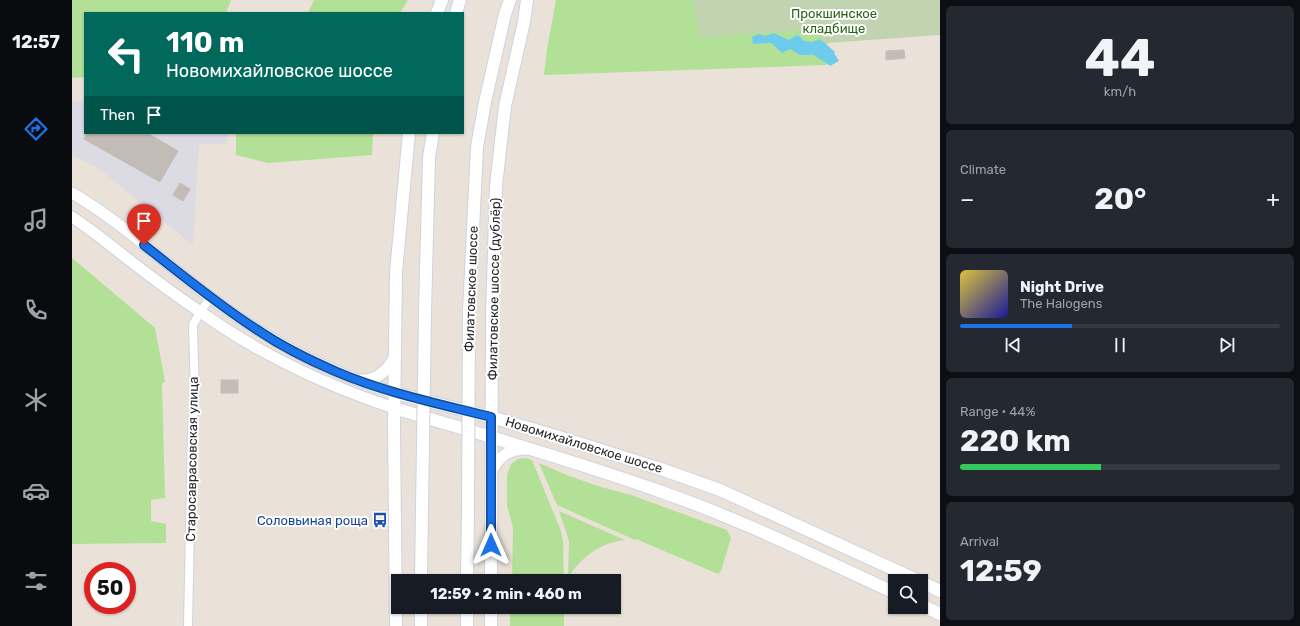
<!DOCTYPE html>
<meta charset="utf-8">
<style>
:root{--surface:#171b24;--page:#242831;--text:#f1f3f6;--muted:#9ea1a6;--line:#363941;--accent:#1a73e8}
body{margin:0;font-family:Rubik,sans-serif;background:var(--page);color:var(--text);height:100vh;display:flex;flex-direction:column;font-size:15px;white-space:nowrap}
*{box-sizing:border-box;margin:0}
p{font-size:13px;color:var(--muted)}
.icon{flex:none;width:22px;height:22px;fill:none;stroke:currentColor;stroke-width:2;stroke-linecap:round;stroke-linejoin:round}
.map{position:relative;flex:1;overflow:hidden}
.drawer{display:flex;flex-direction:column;gap:6px;padding:6px;background:#0d0f14;width:360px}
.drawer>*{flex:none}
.banner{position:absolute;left:12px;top:12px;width:380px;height:122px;border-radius:0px;box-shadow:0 1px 3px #0004;background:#00695c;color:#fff;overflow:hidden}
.buttons{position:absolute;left:816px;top:574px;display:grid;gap:8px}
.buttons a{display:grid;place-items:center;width:40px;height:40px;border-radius:0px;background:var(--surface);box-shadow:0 1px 3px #0004;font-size:20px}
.speed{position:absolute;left:12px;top:562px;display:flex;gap:8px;font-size:20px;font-weight:700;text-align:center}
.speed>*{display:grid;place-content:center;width:52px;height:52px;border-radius:50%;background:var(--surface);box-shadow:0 1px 3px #0004;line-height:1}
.speed .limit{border:6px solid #d22;background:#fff;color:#111}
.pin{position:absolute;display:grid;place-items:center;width:34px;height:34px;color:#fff;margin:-41px -17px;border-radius:50% 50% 50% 0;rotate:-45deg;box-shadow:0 0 4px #0007}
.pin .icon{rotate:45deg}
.me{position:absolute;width:44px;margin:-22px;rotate:0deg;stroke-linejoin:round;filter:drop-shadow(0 0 3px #0008)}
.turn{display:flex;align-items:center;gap:14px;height:84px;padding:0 16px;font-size:18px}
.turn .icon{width:52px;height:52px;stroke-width:2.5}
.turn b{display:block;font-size:28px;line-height:34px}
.then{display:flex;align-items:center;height:38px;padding:0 16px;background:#0003;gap:8px;font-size:15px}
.big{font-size:30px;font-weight:700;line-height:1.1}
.drawer .widget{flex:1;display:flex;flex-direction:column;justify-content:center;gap:6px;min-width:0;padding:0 14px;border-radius:6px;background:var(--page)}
.drawer .dial{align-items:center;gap:0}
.dial b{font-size:52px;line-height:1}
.song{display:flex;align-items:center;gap:12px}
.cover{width:48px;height:48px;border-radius:6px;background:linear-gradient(135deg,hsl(50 70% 55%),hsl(240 70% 35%))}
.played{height:4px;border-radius:2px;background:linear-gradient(90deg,var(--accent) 35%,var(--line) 35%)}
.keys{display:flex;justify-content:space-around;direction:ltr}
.heat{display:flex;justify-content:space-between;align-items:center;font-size:22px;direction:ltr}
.charge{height:6px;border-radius:3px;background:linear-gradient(90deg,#34c759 44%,var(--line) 0)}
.trip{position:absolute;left:319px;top:574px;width:230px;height:40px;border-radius:0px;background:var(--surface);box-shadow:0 1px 3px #0004;font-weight:700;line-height:40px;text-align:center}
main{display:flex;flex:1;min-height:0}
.tab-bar{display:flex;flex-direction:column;width:72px;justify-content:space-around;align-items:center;background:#090b0e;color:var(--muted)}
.tab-bar .icon{width:28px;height:28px}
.tab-bar .selected{color:var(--accent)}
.tab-bar b{font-size:18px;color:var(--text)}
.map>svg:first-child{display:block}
.industrial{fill:#dcdae2}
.green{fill:#b1e096}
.cemetery{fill:#c2d3b1}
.water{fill:#6dcceb}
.building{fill:#c2bcb6;stroke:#c5beb3}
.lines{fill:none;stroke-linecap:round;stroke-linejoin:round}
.minor-casing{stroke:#ced2e0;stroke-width:10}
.tertiary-casing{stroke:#ced2e0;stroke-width:13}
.secondary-casing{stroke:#ced2e0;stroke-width:14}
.minor{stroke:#fff;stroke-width:8}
.tertiary{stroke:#fff;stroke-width:11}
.secondary{stroke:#fff;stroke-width:12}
.secondary-bridge-casing{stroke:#ced2e0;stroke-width:14;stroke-linecap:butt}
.secondary-bridge{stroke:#fff;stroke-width:12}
.route-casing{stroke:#114b97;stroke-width:10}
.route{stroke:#1a73e8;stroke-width:7}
.labels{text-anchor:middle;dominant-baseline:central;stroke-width:4;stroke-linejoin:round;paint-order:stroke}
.park-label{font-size:13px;fill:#2b611b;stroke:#fff}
.street-label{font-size:13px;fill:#272727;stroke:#fff}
.transit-label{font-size:13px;fill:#164399;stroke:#fff;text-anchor:end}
</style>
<main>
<nav class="tab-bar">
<b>12:57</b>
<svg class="icon selected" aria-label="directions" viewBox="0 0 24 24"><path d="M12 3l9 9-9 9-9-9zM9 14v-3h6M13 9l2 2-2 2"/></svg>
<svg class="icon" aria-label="music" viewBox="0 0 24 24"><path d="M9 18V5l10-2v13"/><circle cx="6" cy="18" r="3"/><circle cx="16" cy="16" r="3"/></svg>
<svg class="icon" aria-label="phone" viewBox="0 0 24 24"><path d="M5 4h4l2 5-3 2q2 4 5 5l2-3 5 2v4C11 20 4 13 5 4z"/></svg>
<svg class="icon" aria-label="climate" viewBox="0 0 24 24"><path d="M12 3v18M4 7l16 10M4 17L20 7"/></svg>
<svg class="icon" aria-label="car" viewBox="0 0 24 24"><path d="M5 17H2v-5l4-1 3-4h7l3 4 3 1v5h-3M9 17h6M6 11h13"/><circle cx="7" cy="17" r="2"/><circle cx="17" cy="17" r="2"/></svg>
<svg class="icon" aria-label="filters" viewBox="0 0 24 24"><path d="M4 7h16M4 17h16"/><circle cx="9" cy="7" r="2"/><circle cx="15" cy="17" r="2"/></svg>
</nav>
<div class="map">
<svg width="868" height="626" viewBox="0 0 868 626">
<rect width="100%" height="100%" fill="#eae2d9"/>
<path class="industrial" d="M 13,100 L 13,133 L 155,133 L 155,144 L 127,144 L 121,245 L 26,168 L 0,155 L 0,101 Z"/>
<g class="green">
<path d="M 0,0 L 159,0 L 154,13 L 13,13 L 13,77 L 0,78 Z"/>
<path d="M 242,0 L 336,0 L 328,13 L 236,13 Z"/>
<path d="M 484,0 L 868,0 L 756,28 L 754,65 L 472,75 L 475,49 Z"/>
<path d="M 164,133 L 301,133 L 300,155 L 196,163 L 164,155 Z"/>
<path d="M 0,258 L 83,328 L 93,382 L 90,383 L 93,498 L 79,500 L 79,521 L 94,524 L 94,543 L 0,544 Z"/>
<path d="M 454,458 L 460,460 L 489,531 L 491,542 L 492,581 L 440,581 L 441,527 L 435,506 L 435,475 L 439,464 L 446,459 Z"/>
<path d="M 467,463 L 497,476 L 529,487 L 559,495 L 655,530 L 659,538 L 649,571 L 646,574 L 564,539 L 563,540 L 485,505 Z"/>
<path d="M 487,511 L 553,540 C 529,542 508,558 496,578 L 497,541 Z"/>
<rect x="438" y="607" width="54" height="19"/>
</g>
<path class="cemetery" d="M 620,0 L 868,0 L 868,35 L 755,43 L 739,29 L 628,37 Z"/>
<path class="water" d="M 702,33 L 717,40 L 725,35 L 727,36 L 732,41 L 740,42 L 748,39 L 763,52 L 762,53 L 767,61 L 758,66 L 742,55 L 728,55 L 718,49 L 710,53 L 699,43 L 681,44 L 680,37 L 687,34 L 693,36 Z"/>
<g class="building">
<path d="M 832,50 L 833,58 L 814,60 L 814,51 Z"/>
<path d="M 15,133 L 75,133 L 106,151 L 88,182 L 12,139 Z"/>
<path d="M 108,183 L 118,189 L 111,201 L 101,195 Z"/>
<rect x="149" y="380" width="17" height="13"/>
</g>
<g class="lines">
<g class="minor-casing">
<path id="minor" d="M 116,626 L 120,429 L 123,397 L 121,325 L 128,312 L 138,298"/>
</g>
<g class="tertiary-casing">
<g id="tertiary">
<path d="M 0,193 C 50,222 92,263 138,297 C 193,339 256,372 323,393"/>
<path d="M 0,217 C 20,230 38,245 56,259 C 79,277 103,295 127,311 C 187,354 253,385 322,408"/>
<path d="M 288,380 C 305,381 316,370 323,356"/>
<path d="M 419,472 C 428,455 437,449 456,449"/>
</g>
</g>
<g class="secondary-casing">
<g id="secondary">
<path d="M 365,13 L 370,0"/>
<path d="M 384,13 L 388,0"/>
<path d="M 353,312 L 357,157 L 361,133"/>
<path d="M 397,312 L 405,147 L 413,102 L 433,14 L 438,0"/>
<path d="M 323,393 L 419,417 L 484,436 L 589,469 L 648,490 L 847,581"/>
<path d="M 322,408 C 411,435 500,460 587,491 C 668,519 745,557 823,593"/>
<path d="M 349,581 L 350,507"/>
<path d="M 395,581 L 396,510"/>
<path d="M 419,581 L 420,316 L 424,186 L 433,106 L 452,22 L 455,0"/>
<path d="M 849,582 L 868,591"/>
<path d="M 849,605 L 868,614"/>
<path d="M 324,626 L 322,427 L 324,272 L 337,133"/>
<path d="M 349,626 L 349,607"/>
<path d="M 395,626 L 395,607"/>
<path d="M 419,626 L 419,607"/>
</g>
</g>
<use href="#minor" class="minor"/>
<use href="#tertiary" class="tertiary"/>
<use href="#secondary" class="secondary"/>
<g class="secondary-bridge-casing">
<g id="secondary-bridge">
<path d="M 350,507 L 353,312"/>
<path d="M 396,510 L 397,312"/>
</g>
</g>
<use href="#secondary-bridge" class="secondary-bridge"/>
</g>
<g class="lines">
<g class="route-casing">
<path id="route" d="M 72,245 C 109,274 145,304 184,329 C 209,346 237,360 265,372 C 314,393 368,404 419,417 L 419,545"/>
</g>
<use href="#route" class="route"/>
</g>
<defs>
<g id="bus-bare" transform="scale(1.2)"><path d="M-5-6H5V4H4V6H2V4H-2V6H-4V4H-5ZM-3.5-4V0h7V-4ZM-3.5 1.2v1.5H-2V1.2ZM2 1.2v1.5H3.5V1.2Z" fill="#1a4fb4" stroke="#fff" stroke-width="2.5" paint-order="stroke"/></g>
</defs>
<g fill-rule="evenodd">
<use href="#bus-bare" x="308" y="520"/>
</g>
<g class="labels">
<g class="park-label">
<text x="762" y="13">Прокшинское<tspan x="762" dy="15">кладбище</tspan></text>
</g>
<g class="street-label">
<text transform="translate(399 289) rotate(-88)">Филатовское шоссе</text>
<text transform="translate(422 289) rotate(-89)">Филатовское шоссе (дублёр)</text>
<text transform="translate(512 445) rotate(17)">Новомихайловское шоссе</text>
<text transform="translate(120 459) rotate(-89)">Старосаврасовская улица</text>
</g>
<g class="transit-label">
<text x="296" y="520">Соловьиная роща</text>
</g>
</g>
</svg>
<div class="buttons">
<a><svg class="icon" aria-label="search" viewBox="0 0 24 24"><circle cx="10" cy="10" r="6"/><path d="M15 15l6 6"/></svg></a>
</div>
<div class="speed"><div class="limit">50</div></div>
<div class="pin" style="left:72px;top:245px;background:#d93025"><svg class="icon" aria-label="arrive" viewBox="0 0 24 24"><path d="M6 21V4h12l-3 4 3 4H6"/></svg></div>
<svg class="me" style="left:419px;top:545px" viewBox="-20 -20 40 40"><path d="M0-17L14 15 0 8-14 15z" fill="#1a73e8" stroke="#fff" stroke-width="4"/></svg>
<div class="trip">12:59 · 2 min · 460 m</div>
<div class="banner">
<div class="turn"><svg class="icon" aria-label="left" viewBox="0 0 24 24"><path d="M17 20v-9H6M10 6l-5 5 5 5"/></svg><div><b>110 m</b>Новомихайловское шоссе</div></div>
<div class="then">Then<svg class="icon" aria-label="arrive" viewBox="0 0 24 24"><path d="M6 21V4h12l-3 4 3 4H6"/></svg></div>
</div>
</div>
<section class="drawer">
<div class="widget dial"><b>44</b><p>km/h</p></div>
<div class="widget"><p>Climate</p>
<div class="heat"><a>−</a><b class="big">20°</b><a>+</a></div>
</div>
<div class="widget">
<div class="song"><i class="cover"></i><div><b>Night Drive</b><p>The Halogens</p></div></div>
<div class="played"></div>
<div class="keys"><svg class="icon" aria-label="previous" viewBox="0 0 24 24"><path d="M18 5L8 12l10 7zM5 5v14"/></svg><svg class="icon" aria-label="pause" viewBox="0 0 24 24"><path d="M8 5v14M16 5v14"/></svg><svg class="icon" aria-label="next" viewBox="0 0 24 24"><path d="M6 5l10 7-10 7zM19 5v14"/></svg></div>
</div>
<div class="widget"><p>Range · 44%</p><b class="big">220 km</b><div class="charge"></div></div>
<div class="widget"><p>Arrival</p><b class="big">12:59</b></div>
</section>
</main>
